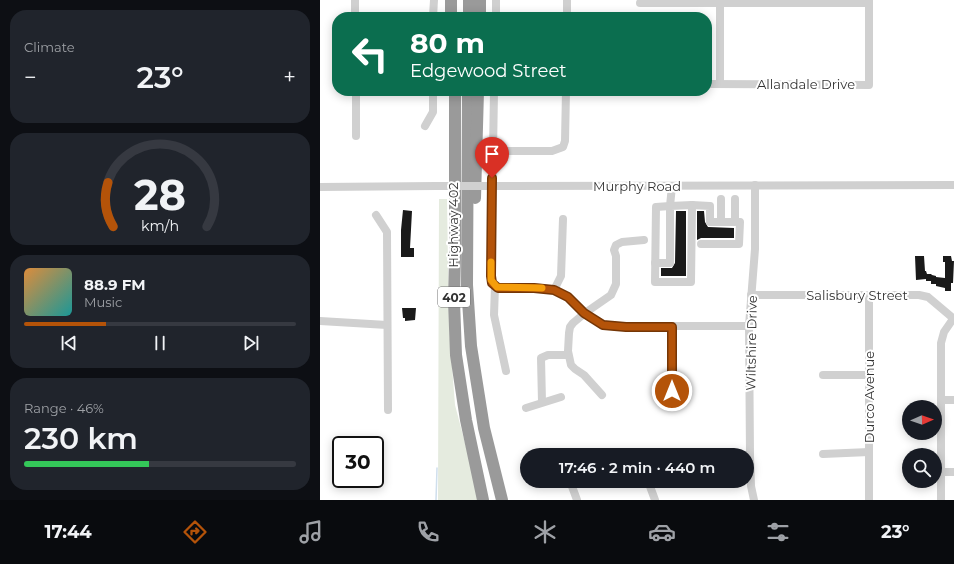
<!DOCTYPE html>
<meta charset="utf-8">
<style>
:root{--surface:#171b24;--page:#20242c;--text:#f1f3f6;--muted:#9ea1a6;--line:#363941;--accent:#b45309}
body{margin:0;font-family:Montserrat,sans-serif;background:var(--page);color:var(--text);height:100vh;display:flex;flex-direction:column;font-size:15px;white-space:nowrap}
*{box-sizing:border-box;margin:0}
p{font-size:13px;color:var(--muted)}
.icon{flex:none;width:22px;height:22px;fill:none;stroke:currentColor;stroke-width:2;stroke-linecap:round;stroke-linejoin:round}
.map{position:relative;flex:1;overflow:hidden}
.side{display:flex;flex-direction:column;gap:10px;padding:10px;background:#0d0f14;width:320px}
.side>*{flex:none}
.top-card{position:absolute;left:12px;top:12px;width:380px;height:84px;border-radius:16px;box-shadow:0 2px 10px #0003;background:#0b6e4f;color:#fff;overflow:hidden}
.needle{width:26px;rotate:88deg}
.fabs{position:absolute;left:582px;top:400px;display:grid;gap:8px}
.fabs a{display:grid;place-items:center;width:40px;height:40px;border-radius:50%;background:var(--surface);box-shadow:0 2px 10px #0003;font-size:20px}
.speed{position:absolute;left:12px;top:436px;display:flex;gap:8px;font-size:20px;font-weight:700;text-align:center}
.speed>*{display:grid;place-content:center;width:52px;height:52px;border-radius:50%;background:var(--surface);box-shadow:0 2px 10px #0003;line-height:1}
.speed .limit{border:2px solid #111;border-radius:6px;background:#fff;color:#111}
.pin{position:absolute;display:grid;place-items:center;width:34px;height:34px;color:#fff;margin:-41px -17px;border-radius:50% 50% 50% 0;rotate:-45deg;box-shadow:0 0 4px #0007}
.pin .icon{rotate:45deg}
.me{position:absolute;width:44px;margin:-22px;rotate:0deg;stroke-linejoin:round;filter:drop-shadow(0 0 3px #0008)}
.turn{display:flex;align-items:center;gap:14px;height:84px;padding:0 12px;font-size:18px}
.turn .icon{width:52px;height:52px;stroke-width:2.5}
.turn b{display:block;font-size:28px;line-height:34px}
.big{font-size:30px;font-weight:600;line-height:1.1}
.side .tile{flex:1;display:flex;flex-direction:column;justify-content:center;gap:6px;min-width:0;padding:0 14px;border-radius:16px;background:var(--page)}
.side .dial{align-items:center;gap:0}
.dial svg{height:104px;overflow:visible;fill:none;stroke:var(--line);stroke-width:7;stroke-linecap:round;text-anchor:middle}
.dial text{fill:var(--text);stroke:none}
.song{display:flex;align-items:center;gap:12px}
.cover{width:48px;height:48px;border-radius:6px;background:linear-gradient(135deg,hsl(30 70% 55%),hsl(180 70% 35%))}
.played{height:4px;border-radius:2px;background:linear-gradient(90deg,var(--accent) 30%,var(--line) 30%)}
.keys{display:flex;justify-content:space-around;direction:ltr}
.heat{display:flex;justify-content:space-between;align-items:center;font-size:22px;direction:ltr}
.charge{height:6px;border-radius:3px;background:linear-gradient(90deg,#34c759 46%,var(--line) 0)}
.trip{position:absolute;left:200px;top:448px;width:234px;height:40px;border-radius:20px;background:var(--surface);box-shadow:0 2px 10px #0003;font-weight:600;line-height:40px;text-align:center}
.menu{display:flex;height:64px;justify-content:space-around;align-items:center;background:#090b0e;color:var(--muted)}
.menu .icon{width:28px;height:28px}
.menu .on{color:var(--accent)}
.menu b{font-size:18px;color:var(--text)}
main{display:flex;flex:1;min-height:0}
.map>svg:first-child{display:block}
.green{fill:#e5ebdf}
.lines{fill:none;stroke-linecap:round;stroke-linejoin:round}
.stream{stroke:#cfdfed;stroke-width:1.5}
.building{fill:#1a1a1a}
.minor{stroke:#d0d0d0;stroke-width:8}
.highway{stroke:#9a9a9a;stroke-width:12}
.minor-bridge{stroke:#d0d0d0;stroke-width:8}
.route-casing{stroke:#753606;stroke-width:10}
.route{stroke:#b45309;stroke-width:7}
.slow{stroke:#f59e0b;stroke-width:7}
.labels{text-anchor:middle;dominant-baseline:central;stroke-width:4;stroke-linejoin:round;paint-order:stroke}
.shield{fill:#fff;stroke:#707070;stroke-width:1}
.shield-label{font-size:12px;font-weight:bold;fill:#333}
.street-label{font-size:13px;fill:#333;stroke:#fff}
</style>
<main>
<section class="side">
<div class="tile"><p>Climate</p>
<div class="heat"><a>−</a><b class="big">23°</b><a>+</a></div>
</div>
<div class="tile dial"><svg viewBox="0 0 100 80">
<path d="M14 69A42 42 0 1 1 86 69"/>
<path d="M14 69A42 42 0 0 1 10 35" stroke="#b45309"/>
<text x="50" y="56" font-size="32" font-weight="700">28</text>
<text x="50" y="72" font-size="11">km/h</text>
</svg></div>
<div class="tile">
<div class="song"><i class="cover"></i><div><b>88.9 FM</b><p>Music</p></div></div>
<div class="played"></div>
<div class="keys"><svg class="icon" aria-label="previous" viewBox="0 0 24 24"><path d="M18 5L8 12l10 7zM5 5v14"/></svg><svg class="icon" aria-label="pause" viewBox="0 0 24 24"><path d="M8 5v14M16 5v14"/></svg><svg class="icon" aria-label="next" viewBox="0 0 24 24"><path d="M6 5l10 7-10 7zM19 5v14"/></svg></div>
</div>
<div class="tile"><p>Range · 46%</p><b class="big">230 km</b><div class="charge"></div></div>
</section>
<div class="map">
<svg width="634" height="500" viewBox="0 0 634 500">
<rect width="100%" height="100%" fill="#fff"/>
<path class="green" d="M 119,199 L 127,199 L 129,327 L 135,405 L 160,500 L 118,500 Z"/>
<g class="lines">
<path class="stream" d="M 116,500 L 117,468"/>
</g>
<g class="building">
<path d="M 83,210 L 92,211 L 90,248 L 94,248 L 94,257 L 81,257 L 81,230 Z"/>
<path d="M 356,211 L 366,211 L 366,276 L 341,276 L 341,268 L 352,268 L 355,263 Z"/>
<path d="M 377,211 L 384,211 L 385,222 L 388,227 L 414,228 L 414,238 L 381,238 L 377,240 Z"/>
<path d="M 595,256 L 604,256 L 605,271 L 606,271 L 607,274 L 611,274 L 612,275 L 616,276 L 616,277 L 625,278 L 625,262 L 623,262 L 623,256 L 631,256 L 632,261 L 634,261 L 633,283 L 631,283 L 631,291 L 625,291 L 625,288 L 616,286 L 616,284 L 611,284 L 611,281 L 606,281 L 606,279 L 596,280 Z"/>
<path d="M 82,308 L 96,308 L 95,320 L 85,321 L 85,318 L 83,318 Z"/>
</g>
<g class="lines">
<g class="minor">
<path d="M 35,0 L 35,17"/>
<path d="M 400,0 L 400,84"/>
<path d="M 320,3 L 549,3"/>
<path d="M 113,17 L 114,0"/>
<path d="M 176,17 L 176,0"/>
<path d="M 247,17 L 247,0"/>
<path d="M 387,84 L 549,85 L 549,0"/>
<path d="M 36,91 L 36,136"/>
<path d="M 174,91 L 171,276 L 171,280 L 175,286"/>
<path d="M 105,126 L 113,112 L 113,91"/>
<path d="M 173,151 L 232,151 L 243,147 L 245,141 L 246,91"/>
<path d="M 187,186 L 634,185"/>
<path d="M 352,186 L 350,206 L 336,207 L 335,282 L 371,282 L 372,205 L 390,206 L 390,222 L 401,222 L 401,199"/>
<path d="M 0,187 L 116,186"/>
<path d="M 56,215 L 67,232 L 68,410"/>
<path d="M 401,222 L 415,222 L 415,199"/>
<path d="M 381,244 L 419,244 L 420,222"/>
<path d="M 335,263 L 350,263 L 350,206 L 372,205"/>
<path d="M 175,286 L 178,288 C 198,288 223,284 240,293 C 259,301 268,322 289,326 L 429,326"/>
<path d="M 175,286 L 174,315 L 186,371"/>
<path d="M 234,290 L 241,276 L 243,219"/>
<path d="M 431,295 L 599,295 L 608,297 L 634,319"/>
<path d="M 549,295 L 549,500"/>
<path d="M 0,321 L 67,325"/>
<path d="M 352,327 L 352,391"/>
<path d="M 503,375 L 549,375"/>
<path d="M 282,395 L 264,375 L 255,369 L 251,365 L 248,351 L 249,333 L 250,327 L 253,323 L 265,313 L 291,295 L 296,284 L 296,256 L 294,250 L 296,245 L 302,242 L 324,240"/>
<path d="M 621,400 L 634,400"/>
<path d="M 222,402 L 221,358 L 228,355 L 248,355"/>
<path d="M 206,408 L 241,397"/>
<path d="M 503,454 L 549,452"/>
<path d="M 621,472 L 634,472"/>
<path d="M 250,481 L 257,500"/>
<path d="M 328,481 L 335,500"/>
<path d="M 434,500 L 431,486 L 430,456 L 429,326 L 435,249 L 435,185"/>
<path d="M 621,500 L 621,343 L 624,332 L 633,319"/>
</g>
<g class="highway">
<path d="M 131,17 L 131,0"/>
<path d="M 149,17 L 149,0"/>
<path d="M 160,17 L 160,0"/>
<path d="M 135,91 L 135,255 L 134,301 L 136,355 L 146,420 L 163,500"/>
<path d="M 148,91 L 147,285 L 151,346 L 164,428 L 182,500"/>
<path d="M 155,198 L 158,91"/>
</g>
<path class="minor-bridge" d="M 116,186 L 187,186"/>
</g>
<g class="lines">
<g class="route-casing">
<path id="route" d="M 172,178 L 171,276 L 172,283 L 178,288 L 214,288 L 234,290 L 248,297 L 264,313 L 283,325 L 306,327 L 352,327 L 352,391"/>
</g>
<use href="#route" class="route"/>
<path class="slow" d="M 171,262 L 171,280 L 177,287 L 222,288"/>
</g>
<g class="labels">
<rect class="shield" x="118" y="287" width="32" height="20" rx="3"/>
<g class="shield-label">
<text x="134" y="297">402</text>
</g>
<g class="street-label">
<text x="486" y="84">Allandale Drive</text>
<text x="317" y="186">Murphy Road</text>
<text transform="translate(133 225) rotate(-90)">Highway 402</text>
<text x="537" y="295">Salisbury Street</text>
<text transform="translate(431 343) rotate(-89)">Wiltshire Drive</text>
<text transform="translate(549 397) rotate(-90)">Durco Avenue</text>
</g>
</g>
</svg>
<div class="fabs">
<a><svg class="needle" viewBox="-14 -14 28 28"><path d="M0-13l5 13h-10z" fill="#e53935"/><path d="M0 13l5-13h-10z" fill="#9ea1a6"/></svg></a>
<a><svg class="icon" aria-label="search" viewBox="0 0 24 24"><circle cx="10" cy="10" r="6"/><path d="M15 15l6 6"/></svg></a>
</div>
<div class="speed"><div class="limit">30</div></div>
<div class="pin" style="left:172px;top:178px;background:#d93025"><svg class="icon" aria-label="arrive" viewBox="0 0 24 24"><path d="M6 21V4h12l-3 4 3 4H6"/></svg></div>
<svg class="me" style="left:352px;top:391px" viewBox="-20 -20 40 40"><circle r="17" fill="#b45309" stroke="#fff" stroke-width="3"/><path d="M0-11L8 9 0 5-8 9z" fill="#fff"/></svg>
<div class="trip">17:46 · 2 min · 440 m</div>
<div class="top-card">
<div class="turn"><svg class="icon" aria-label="left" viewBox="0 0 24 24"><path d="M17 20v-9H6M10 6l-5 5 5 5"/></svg><div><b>80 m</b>Edgewood Street</div></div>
</div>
</div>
</main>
<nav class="menu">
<b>17:44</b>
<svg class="icon on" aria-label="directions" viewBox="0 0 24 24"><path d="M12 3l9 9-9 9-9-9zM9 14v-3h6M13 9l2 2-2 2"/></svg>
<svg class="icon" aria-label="music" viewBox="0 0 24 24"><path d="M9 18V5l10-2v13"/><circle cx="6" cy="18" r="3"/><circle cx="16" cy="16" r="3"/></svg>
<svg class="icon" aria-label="phone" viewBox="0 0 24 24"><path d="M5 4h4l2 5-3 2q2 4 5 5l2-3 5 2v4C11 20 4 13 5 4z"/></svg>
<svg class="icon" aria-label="climate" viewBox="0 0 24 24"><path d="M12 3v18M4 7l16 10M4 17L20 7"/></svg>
<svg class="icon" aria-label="car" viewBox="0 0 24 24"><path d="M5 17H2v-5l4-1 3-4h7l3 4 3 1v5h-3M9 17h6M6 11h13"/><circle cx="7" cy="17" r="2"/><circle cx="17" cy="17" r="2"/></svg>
<svg class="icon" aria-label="filters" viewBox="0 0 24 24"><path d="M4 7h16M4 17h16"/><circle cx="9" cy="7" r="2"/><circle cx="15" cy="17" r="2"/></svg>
<b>23°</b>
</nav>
